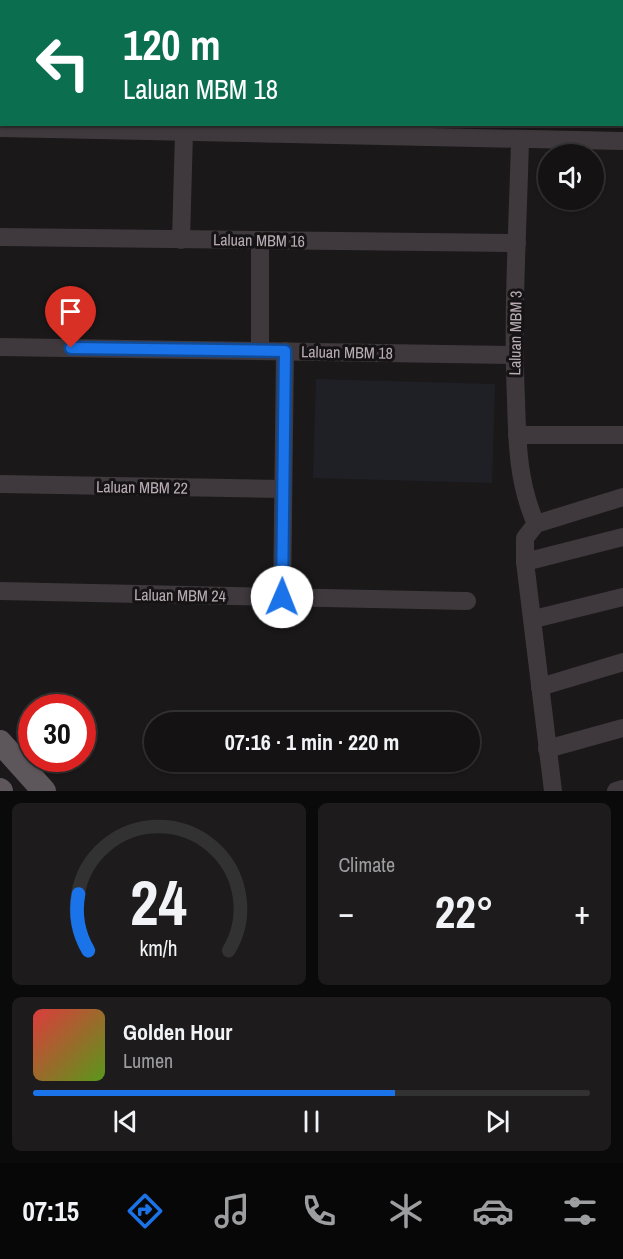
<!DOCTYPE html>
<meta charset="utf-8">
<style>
:root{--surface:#141213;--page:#1d1b1c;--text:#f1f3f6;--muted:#9d9ea0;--line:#333233;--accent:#1a73e8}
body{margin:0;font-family:"Archivo Narrow",sans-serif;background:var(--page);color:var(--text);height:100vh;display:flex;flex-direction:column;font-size:22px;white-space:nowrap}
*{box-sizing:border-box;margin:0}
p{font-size:20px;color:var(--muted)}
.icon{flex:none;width:33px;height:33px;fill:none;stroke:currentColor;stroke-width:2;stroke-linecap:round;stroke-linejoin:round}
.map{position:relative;height:791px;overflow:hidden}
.side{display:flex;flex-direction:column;gap:12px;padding:12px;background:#0b0a0a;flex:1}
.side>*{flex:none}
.top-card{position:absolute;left:0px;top:0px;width:624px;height:126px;box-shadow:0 2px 4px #0004,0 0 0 2px var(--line);background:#0b6e4f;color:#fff;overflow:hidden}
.buttons{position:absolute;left:538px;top:144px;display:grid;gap:12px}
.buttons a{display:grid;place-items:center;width:66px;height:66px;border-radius:50%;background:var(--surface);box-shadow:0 2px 4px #0004,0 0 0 2px var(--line);font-size:30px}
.speed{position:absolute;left:18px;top:694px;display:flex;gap:12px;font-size:30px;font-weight:700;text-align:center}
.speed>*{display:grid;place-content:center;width:78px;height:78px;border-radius:50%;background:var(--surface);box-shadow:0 2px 4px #0004,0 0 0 2px var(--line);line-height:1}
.speed .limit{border:9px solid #d22;background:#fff;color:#111}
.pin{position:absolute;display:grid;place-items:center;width:51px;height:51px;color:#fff;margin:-62px -26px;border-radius:50% 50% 50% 0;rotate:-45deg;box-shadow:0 0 6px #0007}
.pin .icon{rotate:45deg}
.me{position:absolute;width:66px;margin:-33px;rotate:1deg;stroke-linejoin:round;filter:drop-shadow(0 0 4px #0008)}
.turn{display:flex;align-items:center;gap:21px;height:126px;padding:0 24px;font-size:27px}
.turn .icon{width:78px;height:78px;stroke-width:2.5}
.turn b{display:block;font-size:42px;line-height:51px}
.big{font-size:45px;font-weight:700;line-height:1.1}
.side .widget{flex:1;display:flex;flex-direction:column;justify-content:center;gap:9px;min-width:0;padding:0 21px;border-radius:9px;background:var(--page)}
.side .dial{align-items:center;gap:0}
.dial svg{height:156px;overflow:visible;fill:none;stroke:var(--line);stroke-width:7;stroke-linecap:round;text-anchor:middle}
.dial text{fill:var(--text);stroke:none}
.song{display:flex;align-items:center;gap:18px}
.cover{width:72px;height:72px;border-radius:9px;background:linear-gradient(135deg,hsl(0 70% 55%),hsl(90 70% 35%))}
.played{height:6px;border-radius:3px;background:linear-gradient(90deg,var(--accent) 65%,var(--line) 65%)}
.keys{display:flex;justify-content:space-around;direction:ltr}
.heat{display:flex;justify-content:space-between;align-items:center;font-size:33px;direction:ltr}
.side .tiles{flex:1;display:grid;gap:12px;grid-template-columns:1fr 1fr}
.widget:last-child{grid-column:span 2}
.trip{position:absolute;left:144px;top:712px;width:336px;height:60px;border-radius:30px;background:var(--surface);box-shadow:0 2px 4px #0004,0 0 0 2px var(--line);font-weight:700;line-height:60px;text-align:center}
.tab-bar{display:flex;height:96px;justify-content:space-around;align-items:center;background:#080708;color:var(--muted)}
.tab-bar .icon{width:42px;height:42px}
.tab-bar .on{color:var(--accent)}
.tab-bar b{font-size:27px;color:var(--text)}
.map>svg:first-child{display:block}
.green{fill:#1e2025}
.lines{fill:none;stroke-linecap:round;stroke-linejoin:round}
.minor{stroke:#3f393d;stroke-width:18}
.major{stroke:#5d565b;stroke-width:24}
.route-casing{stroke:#114b97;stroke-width:15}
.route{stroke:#1a73e8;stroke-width:10}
.labels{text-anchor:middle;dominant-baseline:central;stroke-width:6;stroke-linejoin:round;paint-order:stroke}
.street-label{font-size:16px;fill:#b9acb5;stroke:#151314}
</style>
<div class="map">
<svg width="623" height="791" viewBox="0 0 623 791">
<rect width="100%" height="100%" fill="#1a1819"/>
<path class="green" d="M 316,379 L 495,384 L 492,483 L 313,478 Z"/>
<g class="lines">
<g class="minor">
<path d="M 556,0 L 556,2"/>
<path d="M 102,2 L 103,0"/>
<path d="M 239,2 L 239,0"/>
<path d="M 395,2 L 395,0"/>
<path d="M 622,30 L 623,30"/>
<path d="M 0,75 L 2,75"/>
<path d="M 0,128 L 623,141"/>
<path d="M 520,139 C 518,226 512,312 516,399 C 517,442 518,484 536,524"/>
<path d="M 0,237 L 517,243"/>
<path d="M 181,240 L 184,132"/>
<path d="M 260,240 L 260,351"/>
<path d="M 0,347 L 514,355"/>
<path d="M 517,435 L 623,435"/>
<path d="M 0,484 L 283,489"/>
<path d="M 525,562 L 623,537"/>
<path d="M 0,591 L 467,601"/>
<path d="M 282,597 L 285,351"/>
<path d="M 534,619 L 623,597"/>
<path d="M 540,687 L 623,662"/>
<path d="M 547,749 L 623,728"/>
<path d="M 553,791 L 525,562 L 525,538 L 536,524 L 623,497"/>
<path d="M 616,791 L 623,789"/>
</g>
<g class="major">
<path d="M 0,742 L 44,791"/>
<path d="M 0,790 L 1,791"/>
</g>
</g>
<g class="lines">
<g class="route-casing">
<path id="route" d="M 71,348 L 285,351 L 282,597"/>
</g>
<use href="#route" class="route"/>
</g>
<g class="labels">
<g class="street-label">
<text transform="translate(259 240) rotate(1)">Laluan MBM 16</text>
<text transform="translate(515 333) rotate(-89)">Laluan MBM 3</text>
<text transform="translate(347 352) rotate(1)">Laluan MBM 18</text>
<text transform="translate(142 487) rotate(1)">Laluan MBM 22</text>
<text transform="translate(180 595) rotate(1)">Laluan MBM 24</text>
</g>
</g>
</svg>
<div class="buttons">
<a><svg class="icon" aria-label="sound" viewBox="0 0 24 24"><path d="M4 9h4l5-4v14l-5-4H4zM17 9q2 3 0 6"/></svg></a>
</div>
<div class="speed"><div class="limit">30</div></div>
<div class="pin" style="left:71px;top:348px;background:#d93025"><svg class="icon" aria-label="arrive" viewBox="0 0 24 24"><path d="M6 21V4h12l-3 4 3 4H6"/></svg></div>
<svg class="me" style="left:282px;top:597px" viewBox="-20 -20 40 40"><circle r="19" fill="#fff"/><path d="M0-13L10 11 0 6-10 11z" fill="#1a73e8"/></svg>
<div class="trip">07:16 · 1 min · 220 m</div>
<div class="top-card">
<div class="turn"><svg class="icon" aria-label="left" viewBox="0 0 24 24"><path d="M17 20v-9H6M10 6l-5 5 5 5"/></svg><div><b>120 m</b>Laluan MBM 18</div></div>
</div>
</div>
<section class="side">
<div class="tiles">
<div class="widget dial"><svg viewBox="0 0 100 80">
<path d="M14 69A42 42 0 1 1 86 69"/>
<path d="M14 69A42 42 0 0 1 9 40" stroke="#1a73e8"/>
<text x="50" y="56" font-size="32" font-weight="700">24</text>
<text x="50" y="72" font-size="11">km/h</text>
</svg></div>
<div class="widget"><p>Climate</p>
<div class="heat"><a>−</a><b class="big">22°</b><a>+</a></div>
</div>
<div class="widget">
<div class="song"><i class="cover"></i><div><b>Golden Hour</b><p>Lumen</p></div></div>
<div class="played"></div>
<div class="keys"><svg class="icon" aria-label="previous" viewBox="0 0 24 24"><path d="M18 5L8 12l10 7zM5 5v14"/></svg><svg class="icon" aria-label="pause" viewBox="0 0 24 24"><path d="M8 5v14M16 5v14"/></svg><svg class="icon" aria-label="next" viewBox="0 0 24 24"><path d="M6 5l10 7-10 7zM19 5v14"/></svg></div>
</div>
</div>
</section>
<nav class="tab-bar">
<b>07:15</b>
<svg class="icon on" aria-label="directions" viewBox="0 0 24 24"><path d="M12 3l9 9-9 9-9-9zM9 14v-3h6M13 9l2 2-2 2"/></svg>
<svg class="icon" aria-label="music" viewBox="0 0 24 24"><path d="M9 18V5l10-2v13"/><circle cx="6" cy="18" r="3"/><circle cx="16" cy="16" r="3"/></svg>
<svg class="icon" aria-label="phone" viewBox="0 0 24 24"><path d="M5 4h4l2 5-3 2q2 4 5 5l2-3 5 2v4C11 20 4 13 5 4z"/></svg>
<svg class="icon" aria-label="climate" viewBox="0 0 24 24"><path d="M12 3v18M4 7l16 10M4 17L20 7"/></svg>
<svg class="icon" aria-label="car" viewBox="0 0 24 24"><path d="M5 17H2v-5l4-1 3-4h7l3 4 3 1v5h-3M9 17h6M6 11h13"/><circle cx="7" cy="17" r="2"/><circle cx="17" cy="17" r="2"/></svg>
<svg class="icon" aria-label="filters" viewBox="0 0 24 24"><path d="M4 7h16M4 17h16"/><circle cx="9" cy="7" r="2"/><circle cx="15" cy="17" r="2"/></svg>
</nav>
